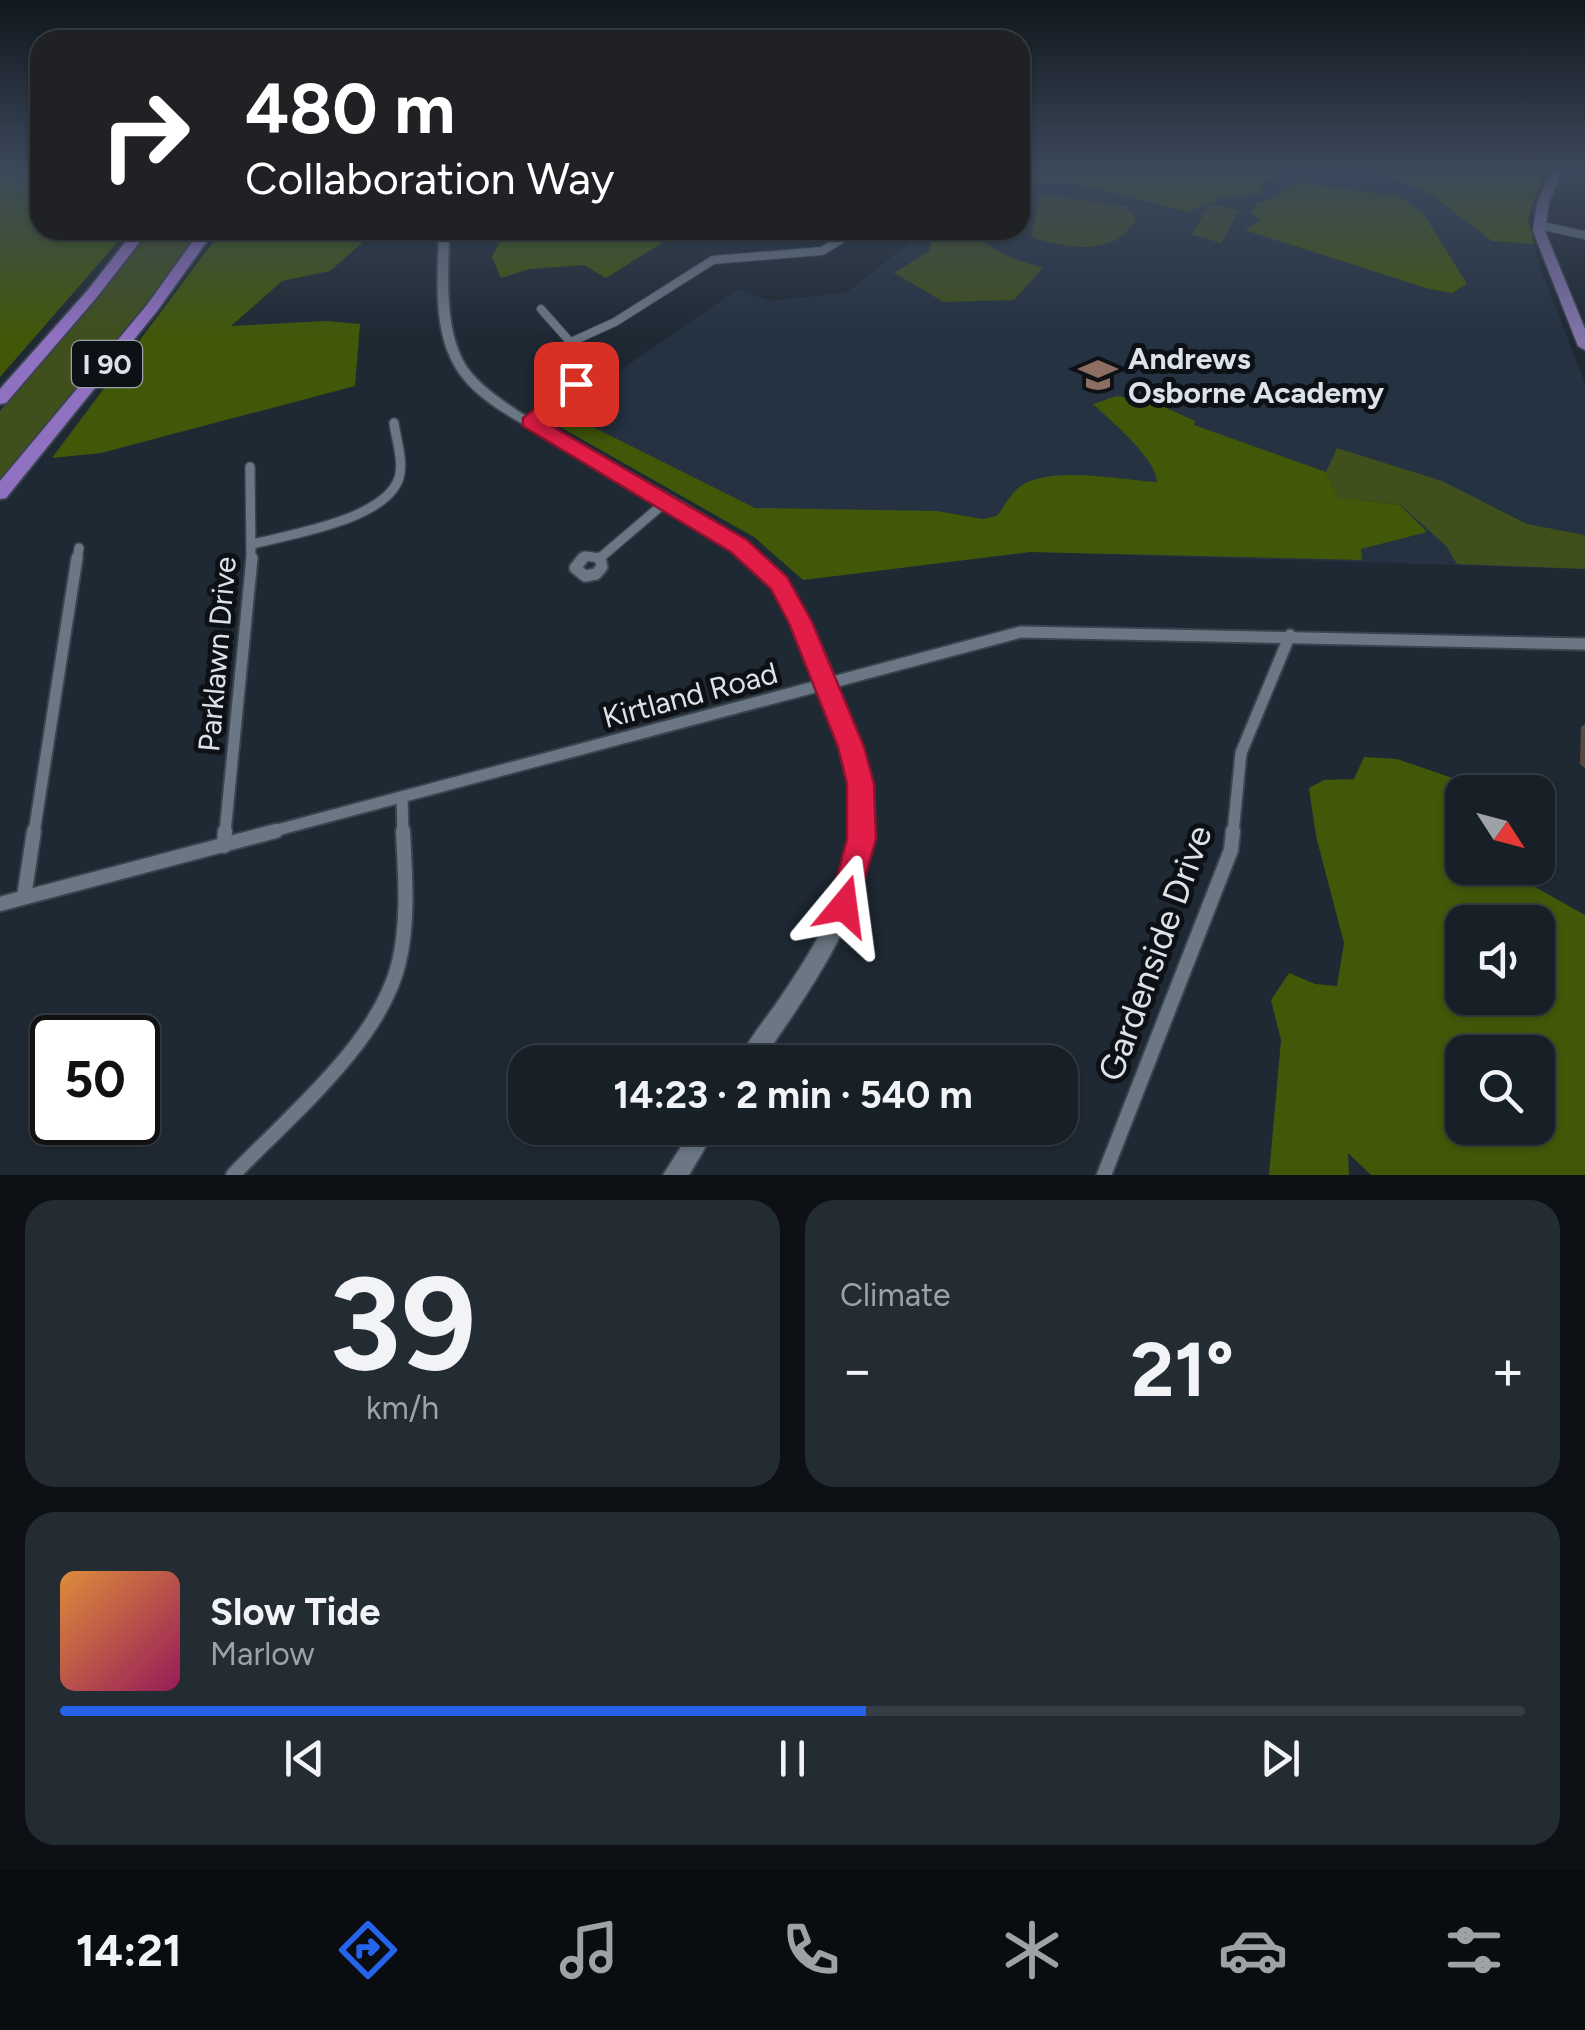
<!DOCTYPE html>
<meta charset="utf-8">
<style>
:root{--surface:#171f27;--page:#242c33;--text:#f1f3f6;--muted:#9ea2a7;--line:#363d44;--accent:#2563eb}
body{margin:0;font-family:Figtree,sans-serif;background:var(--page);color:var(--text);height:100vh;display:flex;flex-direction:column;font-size:38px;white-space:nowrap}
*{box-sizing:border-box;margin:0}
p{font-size:32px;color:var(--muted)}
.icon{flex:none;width:55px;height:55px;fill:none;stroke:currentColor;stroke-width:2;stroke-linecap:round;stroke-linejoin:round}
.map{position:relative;height:1175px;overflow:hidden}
.drawer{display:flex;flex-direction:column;gap:25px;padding:25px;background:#0d1115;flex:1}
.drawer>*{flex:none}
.guide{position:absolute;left:30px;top:30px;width:1000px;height:210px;border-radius:30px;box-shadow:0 2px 8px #0004,0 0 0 2px var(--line);background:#202124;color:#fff;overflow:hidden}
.needle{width:65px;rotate:126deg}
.fabs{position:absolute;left:1445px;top:775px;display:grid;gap:20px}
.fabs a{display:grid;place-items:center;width:110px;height:110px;border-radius:20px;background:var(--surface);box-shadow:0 2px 8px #0004,0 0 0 2px var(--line);font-size:50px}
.speed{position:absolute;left:30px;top:1015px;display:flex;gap:20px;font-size:50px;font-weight:700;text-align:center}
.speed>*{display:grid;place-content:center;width:130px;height:130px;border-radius:50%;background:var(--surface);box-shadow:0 2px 8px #0004,0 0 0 2px var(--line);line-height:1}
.speed .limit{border:5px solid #111;border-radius:15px;background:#fff;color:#111}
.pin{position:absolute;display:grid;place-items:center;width:85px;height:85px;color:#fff;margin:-42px;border-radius:20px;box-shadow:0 5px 15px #0006}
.me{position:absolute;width:110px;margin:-55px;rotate:16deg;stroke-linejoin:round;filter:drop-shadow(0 0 8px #0008)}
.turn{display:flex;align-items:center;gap:35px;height:210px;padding:0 50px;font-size:45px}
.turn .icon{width:130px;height:130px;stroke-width:2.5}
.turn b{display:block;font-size:70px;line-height:85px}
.big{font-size:75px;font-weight:700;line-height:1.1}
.drawer .widget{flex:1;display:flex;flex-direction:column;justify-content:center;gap:15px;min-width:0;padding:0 35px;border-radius:30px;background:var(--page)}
.drawer .dial{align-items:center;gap:0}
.dial b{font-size:130px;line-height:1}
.song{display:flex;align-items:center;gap:30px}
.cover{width:120px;height:120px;border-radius:15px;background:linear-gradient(135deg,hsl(30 70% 55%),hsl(330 70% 35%))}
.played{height:10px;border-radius:5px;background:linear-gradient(90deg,var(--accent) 55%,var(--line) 55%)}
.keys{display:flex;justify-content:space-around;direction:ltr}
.heat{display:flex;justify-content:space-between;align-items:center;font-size:55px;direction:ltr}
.drawer .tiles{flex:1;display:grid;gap:25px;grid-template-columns:1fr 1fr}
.widget:last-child{grid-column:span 2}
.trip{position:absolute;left:508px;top:1045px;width:570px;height:100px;border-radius:30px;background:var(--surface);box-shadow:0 2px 8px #0004,0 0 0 2px var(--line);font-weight:700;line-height:100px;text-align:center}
.menu{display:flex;height:160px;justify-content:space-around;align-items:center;background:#090c10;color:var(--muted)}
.menu .icon{width:70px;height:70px}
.menu .current{color:var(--accent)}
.menu b{font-size:45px;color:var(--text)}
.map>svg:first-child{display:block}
.built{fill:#243242}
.green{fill:#3f501d}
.forest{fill:#415809;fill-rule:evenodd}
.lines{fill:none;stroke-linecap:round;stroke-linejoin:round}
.minor-far3-casing{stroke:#3b434d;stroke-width:10}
.minor-far2-casing{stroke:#3b434d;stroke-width:12}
.minor-far1-casing{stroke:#3b434d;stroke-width:15}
.minor-casing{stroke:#3b434d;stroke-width:18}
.secondary-casing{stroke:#3b434d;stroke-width:4}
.primary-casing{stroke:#3b434d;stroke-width:3}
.motorway-casing{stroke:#3b434d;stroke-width:4}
.minor-far3{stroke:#6b7785;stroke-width:8}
.minor-far2{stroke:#6b7785;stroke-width:9}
.minor-far1{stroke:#6b7785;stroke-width:11}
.minor{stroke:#6b7785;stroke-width:14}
.secondary{fill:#6b7785;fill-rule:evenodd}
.primary{fill:#8173a9;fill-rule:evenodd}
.motorway{fill:#8f71c1;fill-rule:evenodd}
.wall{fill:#594944}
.route{fill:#e11d48;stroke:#92132f;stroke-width:2.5}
.labels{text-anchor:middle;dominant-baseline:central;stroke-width:10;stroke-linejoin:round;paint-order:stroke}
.shield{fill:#0d1116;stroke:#9da3aa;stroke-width:2.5}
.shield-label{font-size:28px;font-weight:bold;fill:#dbe2ea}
.poi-label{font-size:30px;font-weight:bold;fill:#dbe2ea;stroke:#0d1116;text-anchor:start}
.street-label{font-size:30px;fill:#dbe2ea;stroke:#0d1116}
.near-street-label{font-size:35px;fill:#dbe2ea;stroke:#0d1116}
</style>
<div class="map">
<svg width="1585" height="1175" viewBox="0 0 1585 1175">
<rect width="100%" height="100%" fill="#1f2934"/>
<path class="built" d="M 1020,172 L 1410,172 L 1532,196 L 1528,218 L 1540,268 L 1585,383 L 1585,569 L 1030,552 L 803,580 L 754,537 L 548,420 L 738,289 L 770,301 L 847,292 L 927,230 L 1020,230 Z"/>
<g class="green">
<path d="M 1040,194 L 1127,207 L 1136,220 C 1112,258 1068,248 1031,237 Z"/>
<path d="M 1211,203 L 1239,211 L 1221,243 L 1191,235 Z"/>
<path d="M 153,230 L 201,230 L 146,303 L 0,480 L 0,411 Z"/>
<path d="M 950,230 C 970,230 981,240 995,249 C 1008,258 1028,263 1043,268 L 1014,300 L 944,302 L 894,273 L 929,251 L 931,242 Z"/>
<path d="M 1337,448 L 1442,481 L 1527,524 L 1585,535 L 1585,569 L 1457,564 L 1446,546 L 1401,505 L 1338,497 L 1326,472 Z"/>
</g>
<g class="forest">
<path d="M 0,172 L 40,172 L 40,230 L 128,230 L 0,377 Z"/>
<path d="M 1020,172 L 1272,172 L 1277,178 L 1265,182 L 1259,194 L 1222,198 L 1188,212 L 1075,183 L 1020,183 Z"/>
<path d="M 1378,172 L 1544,172 L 1528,218 L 1534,244 L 1492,241 L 1432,195 Z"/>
<path d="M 1298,182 L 1400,197 L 1423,213 L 1467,284 L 1452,293 L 1429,289 L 1245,230 L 1261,220 L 1250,213 L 1257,203 L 1273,198 Z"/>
<path d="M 222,230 L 279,230 L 296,235 L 351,230 L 363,242 L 330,271 L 282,281 L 231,326 L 326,321 L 360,324 L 355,386 L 101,453 L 52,458 Z"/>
<path d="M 512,230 L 702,230 L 681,231 L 606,278 L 584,265 L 530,269 L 501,278 L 492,257 L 504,234 Z"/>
<path d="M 1116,396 L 1149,400 L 1195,421 L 1194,425 L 1326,472 L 1338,497 L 1400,505 L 1427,532 L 1361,549 L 1362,560 L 1030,552 L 803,580 L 754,537 L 548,420 L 561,411 L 755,508 L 937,511 L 982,519 L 997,516 C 1003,508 1009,497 1016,490 C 1043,463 1121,480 1157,482 C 1156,458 1111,421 1093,404 Z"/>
<path d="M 1364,757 L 1397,759 L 1479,787 L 1478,792 L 1462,792 L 1462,868 L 1501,868 L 1585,915 L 1585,1175 L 1371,1175 L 1348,1153 L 1349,1175 L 1269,1175 L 1281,1040 L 1271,1000 L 1289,973 L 1315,984 L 1337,986 L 1344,943 L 1316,836 L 1309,788 L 1324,780 L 1354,779 ZM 1462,922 L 1538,922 L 1538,998 L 1462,998 ZM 1462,1052 L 1538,1052 L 1538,1128 L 1462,1128 Z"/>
</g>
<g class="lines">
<g class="minor-far3-casing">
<g id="minor-far3">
<path d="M 1539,225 L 1585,235"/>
<path d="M 541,309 L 572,344"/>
<path d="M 571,342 L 615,322 L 713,260 L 822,251 L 856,230"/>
</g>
</g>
<g class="minor-far2-casing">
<g id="minor-far2">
<path d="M 530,422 C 551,407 571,393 582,369 L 571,342"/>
<path d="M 250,467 L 251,561"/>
<path d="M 253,544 C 291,534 385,520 399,478 C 404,462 396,439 394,423"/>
<path d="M 600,558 L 668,500"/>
<path d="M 77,561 L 79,548"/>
<path d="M 581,561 L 585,556 L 600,558"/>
</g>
</g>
<g class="minor-far1-casing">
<g id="minor-far1">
<path d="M 583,558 L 575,568 L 585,576 L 596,574 L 602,567 L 600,558"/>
<path d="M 402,797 L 403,833"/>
<path d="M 34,833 L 77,558"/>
<path d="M 225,833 L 252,558"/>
<path d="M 266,833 L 1021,632 L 1585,644"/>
<path d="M 1233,833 L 1241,753 L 1290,635"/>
</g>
</g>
<g class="minor-casing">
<g id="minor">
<path d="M 224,846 L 225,831"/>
<path d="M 24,897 L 34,831"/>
<path d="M 0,904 L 276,831"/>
<path d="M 233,1175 C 288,1117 380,1043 399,962 C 409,919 405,874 403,831"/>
<path d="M 1104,1175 L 1231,850 L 1233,831"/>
</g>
</g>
<g class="secondary-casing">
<g id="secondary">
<path d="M 439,230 L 449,230 C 449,272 443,326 465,364 C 488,405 610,462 655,487 C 698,511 743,537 778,573 C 815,611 869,757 873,810 C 874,828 871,846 867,863 C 850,937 803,1000 761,1062 L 738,1062 C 748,1039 766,1019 780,998 C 810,954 838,909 850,856 C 861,804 845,757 828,708 C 814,667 799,617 771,584 C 719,523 611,476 542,435 C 511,417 471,397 454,365 C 432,326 438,273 439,230 Z"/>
<path d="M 693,1128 L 717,1128 L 689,1175 L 663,1175 Z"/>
</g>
</g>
<g class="primary-casing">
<path id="primary" d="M 1551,172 L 1561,172 L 1549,203 L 1545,231 L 1585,329 L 1585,350 L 1578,346 L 1533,231 L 1537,203 Z"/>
</g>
<g class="motorway-casing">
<g id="motorway">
<path d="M 135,230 L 149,230 L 97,297 L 6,403 L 0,404 L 0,389 L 87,291 Z"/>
<path d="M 201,230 L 215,230 L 157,311 L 6,498 L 0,499 L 0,481 L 147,305 Z"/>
</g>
</g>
<use href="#minor-far3" class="minor-far3"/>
<use href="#minor-far2" class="minor-far2"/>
<use href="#minor-far1" class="minor-far1"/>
<use href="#minor" class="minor"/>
<use href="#secondary" class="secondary"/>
<use href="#primary" class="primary"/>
<use href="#motorway" class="motorway"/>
</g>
<path class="wall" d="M 1585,724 L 1585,768 L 1580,764 L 1581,727 Z"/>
<linearGradient id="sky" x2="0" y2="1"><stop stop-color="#11171d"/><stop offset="0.51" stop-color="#3c495c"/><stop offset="1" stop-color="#3c495c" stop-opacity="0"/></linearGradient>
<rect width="1585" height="336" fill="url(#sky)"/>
<path class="route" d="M 576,378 L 586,384 L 583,388 L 543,421 L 747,540 L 787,577 L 812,622 L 864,747 L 874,784 L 876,839 L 854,916 L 844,920 L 834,916 L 829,906 L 847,839 L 847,784 L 838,747 L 789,623 L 771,589 L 731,552 L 523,426 L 523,418 Z"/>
<defs>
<g id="school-bare" transform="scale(3)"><path d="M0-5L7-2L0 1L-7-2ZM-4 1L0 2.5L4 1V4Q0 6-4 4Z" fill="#8d6e63" stroke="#0d1116" stroke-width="2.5" paint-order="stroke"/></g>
</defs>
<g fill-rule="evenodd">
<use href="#school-bare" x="1098" y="375"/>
</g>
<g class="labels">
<rect class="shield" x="72" y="341" width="70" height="46" rx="8"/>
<g class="shield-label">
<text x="107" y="364">I 90</text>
</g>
<g class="poi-label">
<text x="1128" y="358">Andrews<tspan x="1128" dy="34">Osborne Academy</tspan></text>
</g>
<g class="street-label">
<text transform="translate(217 654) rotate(-85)">Parklawn Drive</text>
<text transform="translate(690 695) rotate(-15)">Kirtland Road</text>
</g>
<g class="near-street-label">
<text transform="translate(1155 953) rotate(-70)">Gardenside Drive</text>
</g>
</g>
</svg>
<div class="fabs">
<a><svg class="needle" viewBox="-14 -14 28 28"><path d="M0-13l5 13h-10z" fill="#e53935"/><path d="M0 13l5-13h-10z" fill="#9ea2a7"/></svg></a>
<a><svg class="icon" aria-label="sound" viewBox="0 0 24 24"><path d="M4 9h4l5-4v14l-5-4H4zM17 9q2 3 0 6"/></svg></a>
<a><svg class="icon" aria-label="search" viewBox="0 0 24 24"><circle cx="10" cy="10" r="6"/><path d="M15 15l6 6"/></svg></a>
</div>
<div class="speed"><div class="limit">50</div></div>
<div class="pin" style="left:576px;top:384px;background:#d93025"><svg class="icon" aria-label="arrive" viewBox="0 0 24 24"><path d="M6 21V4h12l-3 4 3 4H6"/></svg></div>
<svg class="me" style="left:844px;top:906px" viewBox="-20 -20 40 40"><path d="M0-17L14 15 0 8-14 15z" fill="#e11d48" stroke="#fff" stroke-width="4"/></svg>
<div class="trip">14:23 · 2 min · 540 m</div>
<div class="guide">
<div class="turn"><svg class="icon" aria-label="right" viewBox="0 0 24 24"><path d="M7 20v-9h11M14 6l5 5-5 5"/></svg><div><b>480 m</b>Collaboration Way</div></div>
</div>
</div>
<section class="drawer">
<div class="tiles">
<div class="widget dial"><b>39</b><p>km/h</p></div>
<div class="widget"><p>Climate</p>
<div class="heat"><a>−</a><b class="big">21°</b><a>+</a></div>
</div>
<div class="widget">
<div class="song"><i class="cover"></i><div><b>Slow Tide</b><p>Marlow</p></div></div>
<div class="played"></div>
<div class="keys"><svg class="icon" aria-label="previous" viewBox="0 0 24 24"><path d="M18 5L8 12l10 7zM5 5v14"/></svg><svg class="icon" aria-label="pause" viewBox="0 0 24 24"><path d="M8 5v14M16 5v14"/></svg><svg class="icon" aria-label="next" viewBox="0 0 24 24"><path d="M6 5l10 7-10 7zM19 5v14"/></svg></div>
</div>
</div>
</section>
<nav class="menu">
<b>14:21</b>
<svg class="icon current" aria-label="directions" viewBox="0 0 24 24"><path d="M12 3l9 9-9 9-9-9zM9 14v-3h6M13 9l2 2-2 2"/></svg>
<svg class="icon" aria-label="music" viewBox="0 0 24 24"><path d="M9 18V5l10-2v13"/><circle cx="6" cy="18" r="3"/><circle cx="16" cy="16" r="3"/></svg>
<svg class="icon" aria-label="phone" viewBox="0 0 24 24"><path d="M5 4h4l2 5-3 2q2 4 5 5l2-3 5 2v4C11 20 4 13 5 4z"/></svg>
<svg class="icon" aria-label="climate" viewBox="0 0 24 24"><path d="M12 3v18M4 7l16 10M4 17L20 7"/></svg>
<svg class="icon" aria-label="car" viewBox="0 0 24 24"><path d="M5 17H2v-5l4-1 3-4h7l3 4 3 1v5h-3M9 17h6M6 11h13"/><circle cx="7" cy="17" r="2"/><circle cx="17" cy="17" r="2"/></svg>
<svg class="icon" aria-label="filters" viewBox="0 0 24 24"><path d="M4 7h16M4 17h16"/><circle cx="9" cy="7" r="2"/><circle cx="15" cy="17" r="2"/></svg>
</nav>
